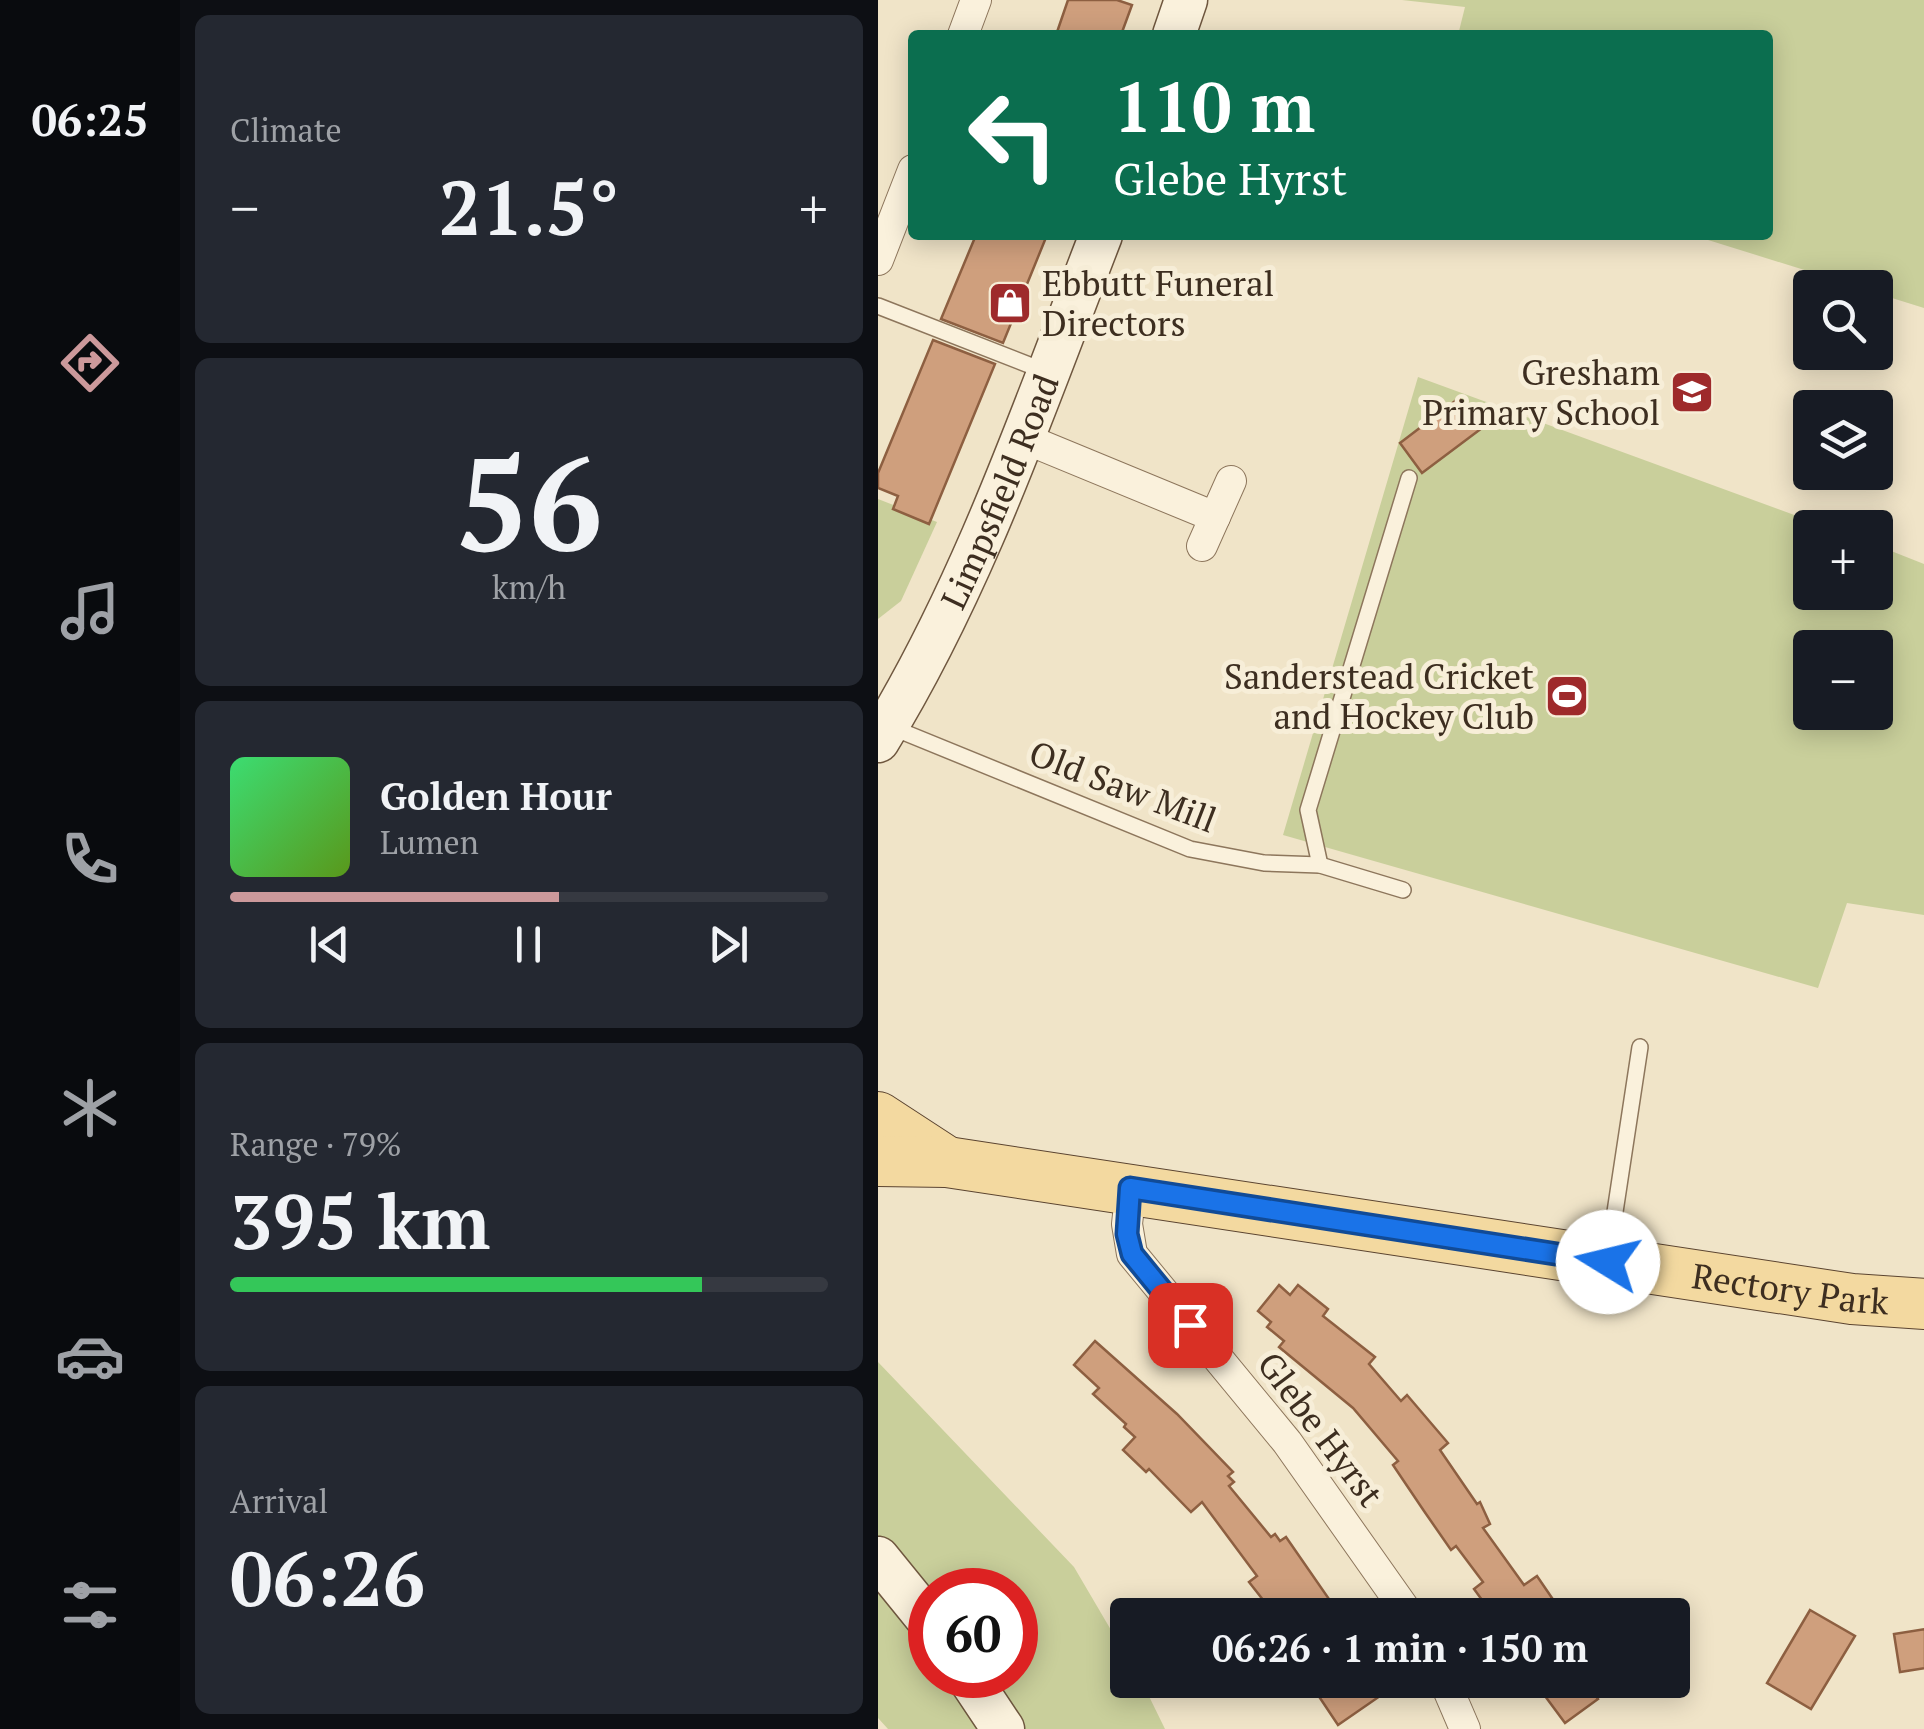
<!DOCTYPE html>
<meta charset="utf-8">
<style>
:root{--surface:#171b24;--page:#242831;--text:#f1f3f6;--muted:#9ea1a6;--line:#363941;--accent:#cc999b}
body{margin:0;font-family:"PT Serif",serif;background:var(--page);color:var(--text);height:100vh;display:flex;flex-direction:column;font-size:38px;white-space:nowrap}
*{box-sizing:border-box;margin:0}
p{font-size:32px;color:var(--muted)}
.icon{flex:none;width:55px;height:55px;fill:none;stroke:currentColor;stroke-width:2;stroke-linecap:round;stroke-linejoin:round}
.map{position:relative;flex:1;overflow:hidden}
.sheet{display:flex;flex-direction:column;gap:15px;padding:15px;background:#0d0f14;width:698px}
.sheet>*{flex:none}
.guide{position:absolute;left:30px;top:30px;width:865px;height:210px;border-radius:10px;box-shadow:0 5px 25px #0003;background:#0b6e4f;color:#fff;overflow:hidden}
.tools{position:absolute;left:915px;top:270px;display:grid;gap:20px}
.tools a{display:grid;place-items:center;width:100px;height:100px;border-radius:10px;background:var(--surface);box-shadow:0 5px 25px #0003;font-size:50px}
.speed{position:absolute;left:30px;top:1568px;display:flex;gap:20px;font-size:50px;font-weight:700;text-align:center}
.speed>*{display:grid;place-content:center;width:130px;height:130px;border-radius:50%;background:var(--surface);box-shadow:0 5px 25px #0003;line-height:1}
.speed .limit{border:15px solid #d22;background:#fff;color:#111}
.pin{position:absolute;display:grid;place-items:center;width:85px;height:85px;color:#fff;margin:-42px;border-radius:20px;box-shadow:0 5px 15px #0006}
.me{position:absolute;width:110px;margin:-55px;rotate:279deg;stroke-linejoin:round;filter:drop-shadow(0 0 8px #0008)}
.turn{display:flex;align-items:center;gap:35px;height:210px;padding:0 40px;font-size:45px}
.turn .icon{width:130px;height:130px;stroke-width:2.5}
.turn b{display:block;font-size:70px;line-height:85px}
.big{font-size:75px;font-weight:700;line-height:1.1}
.sheet .card{flex:1;display:flex;flex-direction:column;justify-content:center;gap:15px;min-width:0;padding:0 35px;border-radius:15px;background:var(--page)}
.sheet .dial{align-items:center;gap:0}
.dial b{font-size:130px;line-height:1}
.song{display:flex;align-items:center;gap:30px}
.cover{width:120px;height:120px;border-radius:15px;background:linear-gradient(135deg,hsl(140 70% 55%),hsl(90 70% 35%))}
.played{height:10px;border-radius:5px;background:linear-gradient(90deg,var(--accent) 55%,var(--line) 55%)}
.keys{display:flex;justify-content:space-around;direction:ltr}
.heat{display:flex;justify-content:space-between;align-items:center;font-size:55px;direction:ltr}
.charge{height:15px;border-radius:8px;background:linear-gradient(90deg,#34c759 79%,var(--line) 0)}
.trip{position:absolute;left:232px;top:1598px;width:580px;height:100px;border-radius:10px;background:var(--surface);box-shadow:0 5px 25px #0003;font-weight:700;line-height:100px;text-align:center}
main{display:flex;flex:1;min-height:0}
.tabs{display:flex;flex-direction:column;width:180px;justify-content:space-around;align-items:center;background:#090b0e;color:var(--muted)}
.tabs .icon{width:70px;height:70px}
.tabs .active{color:var(--accent)}
.tabs b{font-size:45px;color:var(--text)}
.map>svg:first-child{display:block}
.green{fill:#c9cf9b;fill-rule:evenodd}
.building{fill:#cf9f7d;stroke:#8d5f41;stroke-width:2.5}
.lines{fill:none;stroke-linecap:round;stroke-linejoin:round}
.lane-casing{stroke:#8d765c;stroke-width:18}
.street-casing{stroke:#8d765c;stroke-width:32}
.secondary-casing{stroke:#6f573f;stroke-width:45}
.primary-casing{stroke:#5b4430;stroke-width:52}
.lane{stroke:#faf1dc;stroke-width:15}
.street{stroke:#faf1dc;stroke-width:30}
.secondary{stroke:#faf1dc;stroke-width:42}
.primary{stroke:#f3d9a0;stroke-width:50}
.route-casing{stroke:#114b97;stroke-width:25}
.route{stroke:#1a73e8;stroke-width:18}
.labels{text-anchor:middle;dominant-baseline:central;stroke-width:10;stroke-linejoin:round;paint-order:stroke}
.poi-label{font-size:35px;fill:#3d2e20;stroke:#f7eed8;text-anchor:end}
.street-label{font-size:35px;fill:#3d2e20;stroke:#f7eed8}
</style>
<main>
<nav class="tabs">
<b>06:25</b>
<svg class="icon active" aria-label="directions" viewBox="0 0 24 24"><path d="M12 3l9 9-9 9-9-9zM9 14v-3h6M13 9l2 2-2 2"/></svg>
<svg class="icon" aria-label="music" viewBox="0 0 24 24"><path d="M9 18V5l10-2v13"/><circle cx="6" cy="18" r="3"/><circle cx="16" cy="16" r="3"/></svg>
<svg class="icon" aria-label="phone" viewBox="0 0 24 24"><path d="M5 4h4l2 5-3 2q2 4 5 5l2-3 5 2v4C11 20 4 13 5 4z"/></svg>
<svg class="icon" aria-label="climate" viewBox="0 0 24 24"><path d="M12 3v18M4 7l16 10M4 17L20 7"/></svg>
<svg class="icon" aria-label="car" viewBox="0 0 24 24"><path d="M5 17H2v-5l4-1 3-4h7l3 4 3 1v5h-3M9 17h6M6 11h13"/><circle cx="7" cy="17" r="2"/><circle cx="17" cy="17" r="2"/></svg>
<svg class="icon" aria-label="filters" viewBox="0 0 24 24"><path d="M4 7h16M4 17h16"/><circle cx="9" cy="7" r="2"/><circle cx="15" cy="17" r="2"/></svg>
</nav>
<section class="sheet">
<div class="card"><p>Climate</p>
<div class="heat"><a>−</a><b class="big">21.5°</b><a>+</a></div>
</div>
<div class="card dial"><b>56</b><p>km/h</p></div>
<div class="card">
<div class="song"><i class="cover"></i><div><b>Golden Hour</b><p>Lumen</p></div></div>
<div class="played"></div>
<div class="keys"><svg class="icon" aria-label="previous" viewBox="0 0 24 24"><path d="M18 5L8 12l10 7zM5 5v14"/></svg><svg class="icon" aria-label="pause" viewBox="0 0 24 24"><path d="M8 5v14M16 5v14"/></svg><svg class="icon" aria-label="next" viewBox="0 0 24 24"><path d="M6 5l10 7-10 7zM19 5v14"/></svg></div>
</div>
<div class="card"><p>Range · 79%</p><b class="big">395 km</b><div class="charge"></div></div>
<div class="card"><p>Arrival</p><b class="big">06:26</b></div>
</section>
<div class="map">
<svg width="1047" height="1729" viewBox="0 0 1047 1729">
<rect width="100%" height="100%" fill="#f0e4c8"/>
<g class="green">
<path d="M 524,0 L 1046,0 L 1046,308 L 998,293 L 998,288 L 981,287 L 814,235 L 890,235 L 890,35 L 580,35 L 587,7 Z"/>
<path d="M 540,377 L 949,527 L 932,528 L 932,592 L 998,592 L 998,545 L 1046,564 L 1046,915 L 969,903 L 940,988 L 405,835 ZM 932,648 L 998,648 L 998,712 L 932,712 Z"/>
<path d="M 0,499 L 59,522 L 23,601 L 0,619 Z"/>
<path d="M 0,1362 L 196,1567 L 250,1659 L 250,1680 L 263,1680 L 287,1729 L 10,1729 L 0,1718 ZM 52,1590 L 138,1590 L 138,1675 L 52,1675 Z"/>
</g>
<g class="building">
<path d="M 190,0 L 239,0 L 254,5 L 243,35 L 178,35 Z"/>
<path d="M 98,235 L 169,235 L 125,343 L 63,319 Z"/>
<path d="M 55,340 L 117,364 L 51,524 L 15,509 L 20,496 L 0,488 L 0,473 Z"/>
<path d="M 581,398 L 604,428 L 544,473 L 522,443 Z"/>
<path d="M 401,1285 L 412,1295 L 420,1285 L 450,1309 L 445,1316 L 497,1357 L 491,1364 L 523,1401 L 529,1395 L 570,1443 L 562,1450 L 599,1504 L 602,1502 L 612,1524 L 605,1528 L 646,1585 L 659,1576 L 674,1598 L 667,1603 L 675,1615 L 615,1615 L 596,1589 L 605,1582 L 578,1546 L 573,1550 L 546,1511 L 515,1465 L 520,1461 L 475,1408 L 401,1347 L 406,1341 L 389,1327 L 393,1322 L 380,1311 Z"/>
<path d="M 217,1341 L 299,1414 L 355,1472 L 350,1476 L 356,1482 L 351,1486 L 393,1537 L 397,1534 L 402,1541 L 408,1537 L 451,1599 L 441,1605 L 448,1615 L 397,1615 L 371,1582 L 379,1576 L 324,1502 L 313,1512 L 271,1469 L 268,1472 L 245,1450 L 257,1437 L 246,1427 L 248,1424 L 215,1394 L 221,1388 L 196,1365 Z"/>
<path d="M 932,1610 L 977,1636 L 933,1709 L 889,1683 Z"/>
<path d="M 1047,1629 L 1047,1668 L 1022,1672 L 1016,1634 Z"/>
<path d="M 448,1680 L 491,1680 L 502,1696 L 460,1725 L 442,1698 L 454,1689 Z"/>
<path d="M 662,1680 L 706,1680 L 720,1699 L 687,1723 L 667,1696 L 671,1693 Z"/>
</g>
<g class="lines">
<g class="lane-casing">
<g id="lane">
<path d="M 0,306 L 169,372"/>
<path d="M 13,727 L 312,849 L 386,863 L 442,865 L 525,890"/>
<path d="M 442,865 L 430,810 L 531,478"/>
<path d="M 730,1258 L 762,1047"/>
</g>
</g>
<g class="street-casing">
<g id="street">
<path d="M 85,35 L 98,0"/>
<path d="M 0,260 L 35,170"/>
<path d="M 143,437 L 337,517"/>
<path d="M 324,546 L 353,481"/>
<path d="M 253,1188 L 249,1224 L 254,1254 L 409,1442 L 531,1615"/>
<path d="M 566,1680 L 587,1729"/>
</g>
</g>
<g class="secondary-casing">
<g id="secondary">
<path d="M 296,35 L 308,0"/>
<path id="s1" d="M 0,741 C 96,585 157,405 223,235"/>
<path d="M 0,1558 L 52,1622"/>
<path d="M 89,1675 L 125,1729"/>
</g>
</g>
<g class="primary-casing">
<g id="primary">
<path d="M 0,1117 L 69,1162"/>
<path id="s2" d="M 0,1161 L 69,1162 L 974,1299 L 1047,1304"/>
</g>
</g>
<use href="#lane" class="lane"/>
<use href="#street" class="street"/>
<use href="#secondary" class="secondary"/>
<use href="#primary" class="primary"/>
</g>
<g class="lines">
<g class="route-casing">
<path id="route" d="M 312,1325 L 254,1254 L 249,1234 L 252,1188 L 730,1262"/>
</g>
<use href="#route" class="route"/>
</g>
<defs>
<g id="shop-square" transform="scale(2.25)"><rect x="-9" y="-9" width="18" height="18" rx="4" fill="#9e2a2b" stroke="#f7eed8"/><path d="M-5-2.5h2.3a2.7 3.5 0 0 1 5.4 0H5L5.5 6h-11ZM-1.5-2.5h3a1.5 2.3 0 0 0-3 0Z" fill="#fff"/></g>
<g id="school-square" transform="scale(2.25)"><rect x="-9" y="-9" width="18" height="18" rx="4" fill="#9e2a2b" stroke="#f7eed8"/><path d="M0-5L7-2L0 1L-7-2ZM-4 1L0 2.5L4 1V4Q0 6-4 4Z" fill="#fff"/></g>
<g id="stadium-square" transform="scale(2.25)"><rect x="-9" y="-9" width="18" height="18" rx="4" fill="#9e2a2b" stroke="#f7eed8"/><path d="M0-5a6.5 5 0 1 0 0 10a6.5 5 0 1 0 0-10ZM-3.5-1.8h7v3.6h-7Z" fill="#fff"/></g>
</defs>
<g fill-rule="evenodd">
<use href="#shop-square" x="132" y="303"/>
<use href="#school-square" x="814" y="392"/>
<use href="#stadium-square" x="689" y="696"/>
</g>
<g class="labels">
<g class="poi-label">
<text x="164" y="283" text-anchor="start">Ebbutt Funeral<tspan x="164" dy="40">Directors</tspan></text>
<text x="782" y="372">Gresham<tspan x="782" dy="40">Primary School</tspan></text>
<text x="656" y="676">Sanderstead Cricket<tspan x="656" dy="40">and Hockey Club</tspan></text>
</g>
<g class="street-label">
<text stroke="none"><textPath href="#s1" startOffset="278">Limpsfield Road</textPath></text>
<text transform="translate(245 786) rotate(21)">Old Saw Mill</text>
<text stroke="none"><textPath href="#s2" startOffset="922">Rectory Park</textPath></text>
<text transform="translate(443 1429) rotate(53)">Glebe Hyrst</text>
</g>
</g>
</svg>
<div class="tools">
<a><svg class="icon" aria-label="search" viewBox="0 0 24 24"><circle cx="10" cy="10" r="6"/><path d="M15 15l6 6"/></svg></a>
<a><svg class="icon" aria-label="layers" viewBox="0 0 24 24"><path d="M12 4l9 5-9 5-9-5zM3 14l9 5 9-5"/></svg></a>
<a>+</a>
<a>−</a>
</div>
<div class="speed"><div class="limit">60</div></div>
<div class="pin" style="left:312px;top:1325px;background:#d93025"><svg class="icon" aria-label="arrive" viewBox="0 0 24 24"><path d="M6 21V4h12l-3 4 3 4H6"/></svg></div>
<svg class="me" style="left:730px;top:1262px" viewBox="-20 -20 40 40"><circle r="19" fill="#fff"/><path d="M0-13L10 11 0 6-10 11z" fill="#1a73e8"/></svg>
<div class="trip">06:26 · 1 min · 150 m</div>
<div class="guide">
<div class="turn"><svg class="icon" aria-label="left" viewBox="0 0 24 24"><path d="M17 20v-9H6M10 6l-5 5 5 5"/></svg><div><b>110 m</b>Glebe Hyrst</div></div>
</div>
</div>
</main>
